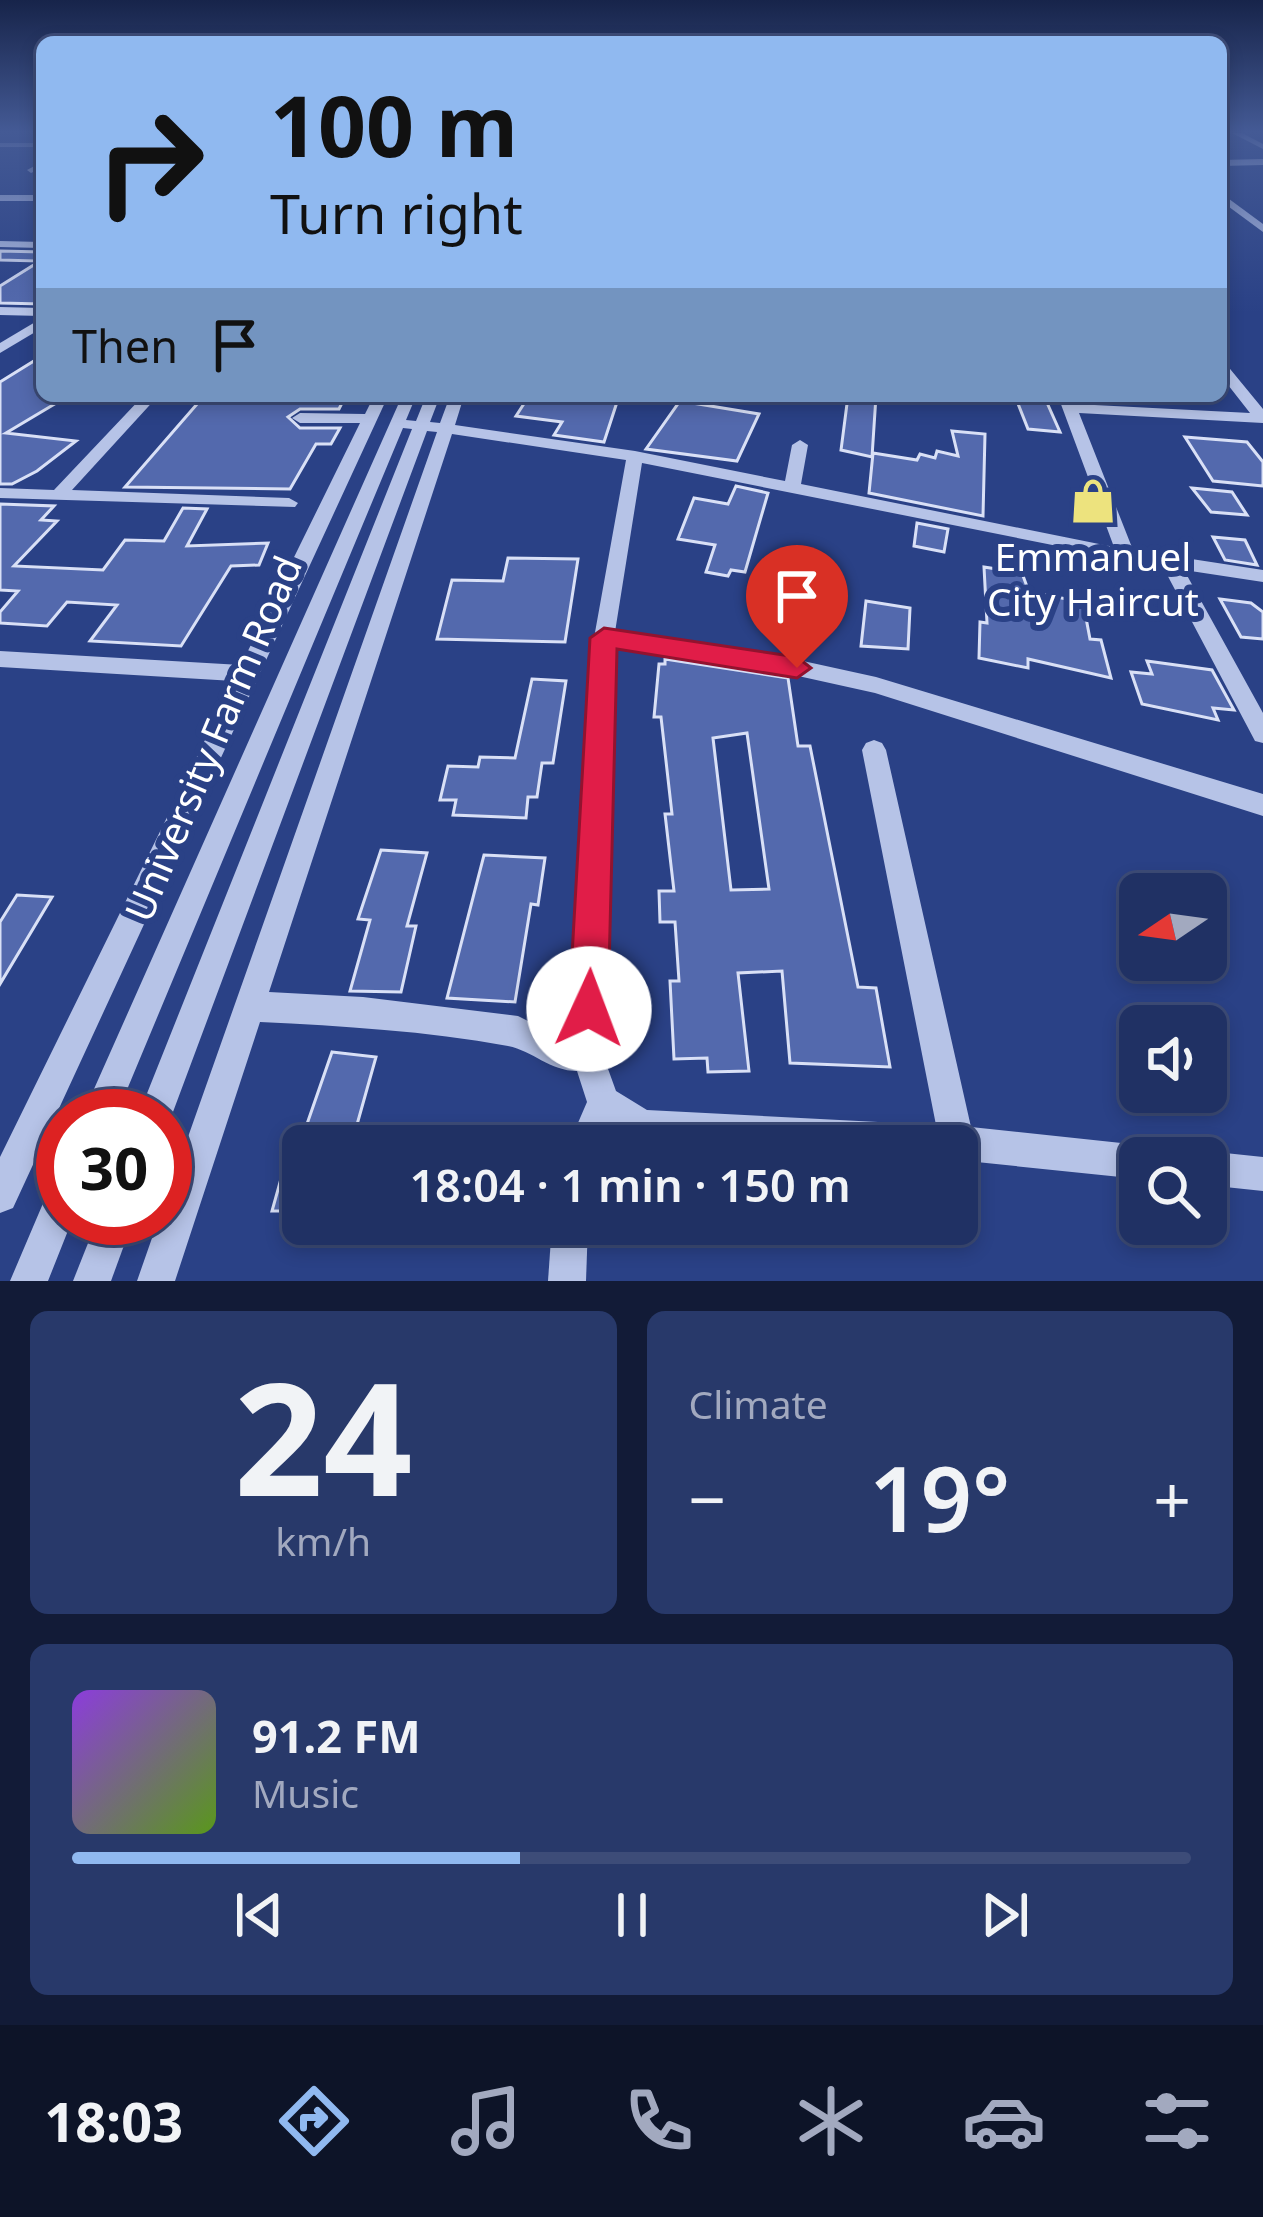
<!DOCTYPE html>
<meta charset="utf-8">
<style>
:root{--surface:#203164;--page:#28396a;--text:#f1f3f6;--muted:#a2a9bf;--line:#3d4c78;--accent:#90b9f0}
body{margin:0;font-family:"Noto Sans",sans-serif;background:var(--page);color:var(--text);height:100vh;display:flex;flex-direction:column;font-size:45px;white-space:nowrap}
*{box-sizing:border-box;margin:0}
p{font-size:39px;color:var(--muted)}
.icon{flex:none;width:66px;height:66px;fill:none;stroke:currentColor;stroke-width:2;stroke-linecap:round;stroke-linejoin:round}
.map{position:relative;height:1281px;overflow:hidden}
.sheet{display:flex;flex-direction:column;gap:30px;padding:30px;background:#121b37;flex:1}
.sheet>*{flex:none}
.banner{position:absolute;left:36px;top:36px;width:1191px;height:366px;border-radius:18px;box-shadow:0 6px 18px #0003,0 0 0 3px var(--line);background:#90b9f0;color:#111;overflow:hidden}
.needle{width:78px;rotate:257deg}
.fabs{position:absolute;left:1119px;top:873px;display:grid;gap:24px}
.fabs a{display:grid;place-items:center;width:108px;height:108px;border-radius:18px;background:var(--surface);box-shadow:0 6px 18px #0003,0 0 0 3px var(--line);font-size:60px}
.speed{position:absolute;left:36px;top:1089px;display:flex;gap:24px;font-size:60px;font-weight:700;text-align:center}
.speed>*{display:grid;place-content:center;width:156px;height:156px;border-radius:50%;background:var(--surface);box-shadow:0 6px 18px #0003,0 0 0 3px var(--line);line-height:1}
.speed .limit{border:18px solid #d22;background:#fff;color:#111}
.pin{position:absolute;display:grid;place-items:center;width:102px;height:102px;color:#fff;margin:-123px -51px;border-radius:50% 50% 50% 0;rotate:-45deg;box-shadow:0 0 12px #0007}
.pin .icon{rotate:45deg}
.me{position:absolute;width:132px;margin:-66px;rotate:2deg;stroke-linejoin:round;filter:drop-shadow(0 0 9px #0008)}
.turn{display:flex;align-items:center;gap:42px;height:252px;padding:0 36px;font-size:54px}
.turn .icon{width:156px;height:156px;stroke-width:2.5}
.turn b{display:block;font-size:84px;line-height:102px}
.then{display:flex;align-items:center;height:114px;padding:0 36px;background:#0003;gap:24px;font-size:45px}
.big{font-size:90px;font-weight:600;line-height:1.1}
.sheet .card{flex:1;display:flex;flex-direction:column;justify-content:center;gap:18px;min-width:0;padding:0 42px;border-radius:18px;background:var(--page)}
.sheet .dial{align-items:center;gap:0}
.dial b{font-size:156px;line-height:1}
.song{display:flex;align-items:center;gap:36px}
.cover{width:144px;height:144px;border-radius:18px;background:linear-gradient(135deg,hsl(270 70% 55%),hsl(90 70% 35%))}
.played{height:12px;border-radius:6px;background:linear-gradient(90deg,var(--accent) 40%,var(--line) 40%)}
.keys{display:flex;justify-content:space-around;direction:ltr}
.heat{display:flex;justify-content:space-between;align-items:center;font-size:66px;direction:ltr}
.sheet .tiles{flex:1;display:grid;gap:30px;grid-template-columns:1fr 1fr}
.card:last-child{grid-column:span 2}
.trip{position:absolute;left:282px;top:1125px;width:696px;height:120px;border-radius:18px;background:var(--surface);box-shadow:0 6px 18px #0003,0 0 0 3px var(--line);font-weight:600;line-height:120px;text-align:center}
.tab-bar{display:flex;height:192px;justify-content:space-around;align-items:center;background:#0d1428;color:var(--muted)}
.tab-bar .icon{width:84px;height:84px}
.tab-bar .on{color:var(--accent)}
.tab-bar b{font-size:54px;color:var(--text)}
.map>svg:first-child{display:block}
.building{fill:#5369ad;stroke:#d9e0f6;stroke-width:3;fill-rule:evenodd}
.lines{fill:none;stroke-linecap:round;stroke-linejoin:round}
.minor{fill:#b6c3e7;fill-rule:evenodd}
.route{fill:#e11d48;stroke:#92132f;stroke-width:3}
.labels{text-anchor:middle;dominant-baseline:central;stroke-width:12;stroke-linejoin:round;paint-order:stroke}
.poi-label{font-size:39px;fill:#fff;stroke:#2a4186}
.street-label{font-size:39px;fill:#fff;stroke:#2a4186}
</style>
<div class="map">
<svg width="1263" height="1281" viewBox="0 0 1263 1281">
<rect width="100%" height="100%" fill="#2a4186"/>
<g class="building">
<path d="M 0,251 L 42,252 L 42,304 L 0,303 L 0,286 L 40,261 L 0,260 Z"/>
<path d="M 42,356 L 42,396 L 68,396 L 6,433 L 76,441 L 37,471 L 12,484 L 0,484 L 0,382 Z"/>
<path d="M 204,396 L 308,396 L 345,397 L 339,409 L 300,409 L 288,417 L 300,428 L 340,428 L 331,444 L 316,444 L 290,489 L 125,487 Z"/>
<path d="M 529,396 L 583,396 L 618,399 L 604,442 L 554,435 L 562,422 L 516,416 Z"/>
<path d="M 848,396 L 876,396 L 872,457 L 841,450 Z"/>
<path d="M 1015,396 L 1044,396 L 1060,432 L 1028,429 Z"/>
<path d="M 680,401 L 759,414 L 737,461 L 646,449 Z"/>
<path d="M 952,431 L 985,434 L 983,516 L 869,493 L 873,453 L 917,460 L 920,454 L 935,458 L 937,451 L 958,456 Z"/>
<path d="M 1185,437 L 1247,442 L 1263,462 L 1263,486 L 1213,481 Z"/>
<path d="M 736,486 L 768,493 L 745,572 L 731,570 L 728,576 L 706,572 L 715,545 L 678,539 L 694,498 L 728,504 Z"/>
<path d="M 1192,488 L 1232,492 L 1247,515 L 1211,512 Z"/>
<path d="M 0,504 L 54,506 L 41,520 L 57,521 L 14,566 L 103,570 L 125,540 L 164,541 L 183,508 L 207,509 L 187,546 L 268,543 L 259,565 L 231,566 L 181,646 L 90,641 L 117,605 L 67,602 L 47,626 L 0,623 L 0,612 L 18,591 L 0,590 Z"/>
<path d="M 917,523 L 948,529 L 944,552 L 914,546 Z"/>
<path d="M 1213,537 L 1245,540 L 1257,565 L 1225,560 Z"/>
<path d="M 508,558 L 578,559 L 565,642 L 437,639 L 452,580 L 503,581 Z"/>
<path d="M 769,561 L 812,567 L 809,599 L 792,596 L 791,607 L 763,603 Z"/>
<path d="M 984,567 L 1022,573 L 1029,592 L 1083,602 L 1090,639 L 1101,640 L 1111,678 L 1028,659 L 1028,668 L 979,658 L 980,622 L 987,623 Z"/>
<path d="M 1220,599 L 1251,603 L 1263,612 L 1263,639 L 1241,637 Z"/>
<path d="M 866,601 L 910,608 L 908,649 L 861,646 Z"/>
<path d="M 665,659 L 788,678 L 798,746 L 810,746 L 858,987 L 876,988 L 890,1067 L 790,1063 L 782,971 L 738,973 L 749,1071 L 708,1072 L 707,1058 L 674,1059 L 670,981 L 679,981 L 675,922 L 660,922 L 659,891 L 674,891 L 665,814 L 672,814 L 661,717 L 654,717 L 659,664 L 665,664 ZM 747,733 L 769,889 L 731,890 L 713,738 Z"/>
<path d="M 1147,661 L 1212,670 L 1234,710 L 1213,708 L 1218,720 L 1142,704 L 1131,672 L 1152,674 Z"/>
<path d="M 532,679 L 566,681 L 553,763 L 542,763 L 537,797 L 528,797 L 526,818 L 453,815 L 456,800 L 440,800 L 448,766 L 478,767 L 480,757 L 515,758 Z"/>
<path d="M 381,850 L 427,853 L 407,926 L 416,926 L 401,992 L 350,991 L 370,920 L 358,919 Z"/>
<path d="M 484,855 L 545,858 L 538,905 L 531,904 L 515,1002 L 447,998 Z"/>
<path d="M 17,895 L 52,897 L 0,984 L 0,922 Z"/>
<path d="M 332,1052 L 376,1057 L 351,1146 L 303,1146 L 303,1211 L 272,1211 L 296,1125 L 307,1124 Z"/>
</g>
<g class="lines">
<g class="minor">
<path d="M 1232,133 L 1242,133 L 1263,144 L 1263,149 Z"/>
<rect x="0" y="143" width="42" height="4"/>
<path d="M 1263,159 L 1263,165 L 1221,166 L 1221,160 Z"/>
<path d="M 42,162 L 42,168 L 31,173 L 27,170 Z"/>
<path d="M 1221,193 L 1263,224 L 1263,232 L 1221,201 Z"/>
<rect x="0" y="195" width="42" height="6"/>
<path d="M 0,241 L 42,242 L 42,248 L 0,247 Z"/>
<path d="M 0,307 L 42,308 L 42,316 L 0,315 Z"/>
<path d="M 42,318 L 42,328 L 0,353 L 0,343 Z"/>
<path d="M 1221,363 L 1226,364 L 1263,409 L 1263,423 L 1079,413 L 1133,550 L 1263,570 L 1263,582 L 1184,570 L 1263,713 L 1263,743 L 1255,741 L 1163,567 L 642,463 L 615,632 L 758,651 L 876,677 L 1263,794 L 1263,816 L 875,693 L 758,667 L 614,647 L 603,1055 L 616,1091 L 647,1110 L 936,1125 L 862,750 L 866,743 L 874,740 L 882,743 L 886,750 L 971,1127 L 1140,1145 L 1152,1150 L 1156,1158 L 1140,1158 L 1140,1179 L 957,1160 L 957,1146 L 642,1144 L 611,1126 L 602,1146 L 568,1146 L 587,1102 L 577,1071 C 550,1071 533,1051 508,1046 C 426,1031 343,1026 260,1022 L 175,1281 L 137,1281 L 159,1218 L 165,1218 L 165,1202 L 437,432 L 427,431 L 167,1128 L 165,1116 L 138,1116 L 412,429 L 403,428 L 116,1116 L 82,1116 L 402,396 L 416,396 L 406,420 L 416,421 L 426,396 L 440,396 L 430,422 L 440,423 L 450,396 L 464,396 L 455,425 L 635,451 L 785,481 L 792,445 L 800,440 L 808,445 L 801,484 L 1114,547 L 1059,399 L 1071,396 L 1075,404 L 1250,413 L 1221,376 ZM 452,434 L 626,460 L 594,638 L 572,1039 L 564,1039 L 518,1016 L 363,997 L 269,992 Z"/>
<path d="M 143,396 L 158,396 L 72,490 L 289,498 L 298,503 L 295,507 L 0,498 L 0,488 L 54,490 Z"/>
<path d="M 374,396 L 388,396 L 13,1208 L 0,1213 L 0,1157 L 234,681 L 0,667 L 0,651 L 241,665 L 360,423 L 300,423 L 292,418 L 300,413 L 365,414 Z"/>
<path d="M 1206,1151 L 1263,1157 L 1263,1191 L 1206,1185 L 1206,1158 L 1193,1158 Z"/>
<path d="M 63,1182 L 63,1218 L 73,1218 L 48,1281 L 10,1281 L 50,1187 Z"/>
<path d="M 98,1218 L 134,1218 L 111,1281 L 73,1281 Z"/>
<path d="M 552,1224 L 588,1224 L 586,1281 L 548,1281 Z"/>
</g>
</g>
<linearGradient id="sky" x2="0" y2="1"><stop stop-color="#17244a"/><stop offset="0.42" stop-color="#445a95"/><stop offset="1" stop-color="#445a95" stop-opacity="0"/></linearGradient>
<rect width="1263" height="313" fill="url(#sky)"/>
<path class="route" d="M 604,628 L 797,657 L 811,668 L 797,678 L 617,649 L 608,1009 L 603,1023 L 589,1028 L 575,1023 L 569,1009 L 590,638 Z"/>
<defs>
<g id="shop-bare" transform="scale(3.6)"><path d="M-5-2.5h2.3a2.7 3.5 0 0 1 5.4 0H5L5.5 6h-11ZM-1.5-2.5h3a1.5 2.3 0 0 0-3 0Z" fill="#ede37e" stroke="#2a4186" stroke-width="2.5" paint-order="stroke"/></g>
</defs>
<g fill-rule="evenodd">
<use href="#shop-bare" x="1093" y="501"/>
</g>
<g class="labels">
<g class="poi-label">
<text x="1093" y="555">Emmanuel<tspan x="1093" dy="45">City Haircut</tspan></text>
</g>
<g class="street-label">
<text transform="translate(212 738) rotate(-67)">University Farm Road</text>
</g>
</g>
</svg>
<div class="fabs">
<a><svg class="needle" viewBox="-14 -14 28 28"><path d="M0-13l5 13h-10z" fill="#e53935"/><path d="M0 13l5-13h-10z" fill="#a2a9bf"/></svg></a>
<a><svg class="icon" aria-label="sound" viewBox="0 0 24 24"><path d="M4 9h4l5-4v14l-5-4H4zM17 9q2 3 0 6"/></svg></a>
<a><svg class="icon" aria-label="search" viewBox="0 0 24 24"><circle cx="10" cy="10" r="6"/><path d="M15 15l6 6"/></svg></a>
</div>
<div class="speed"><div class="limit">30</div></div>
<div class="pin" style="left:797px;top:668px;background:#d93025"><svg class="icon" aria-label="arrive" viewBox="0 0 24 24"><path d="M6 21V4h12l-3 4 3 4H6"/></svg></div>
<svg class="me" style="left:589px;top:1009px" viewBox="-20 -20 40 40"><circle r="19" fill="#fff"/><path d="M0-13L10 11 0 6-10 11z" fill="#e11d48"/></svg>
<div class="trip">18:04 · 1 min · 150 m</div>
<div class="banner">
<div class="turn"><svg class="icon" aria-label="right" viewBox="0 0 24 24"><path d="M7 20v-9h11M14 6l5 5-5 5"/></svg><div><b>100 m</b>Turn right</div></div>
<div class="then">Then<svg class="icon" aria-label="arrive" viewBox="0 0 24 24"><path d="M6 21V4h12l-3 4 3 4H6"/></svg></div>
</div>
</div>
<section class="sheet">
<div class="tiles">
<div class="card dial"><b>24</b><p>km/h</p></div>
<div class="card"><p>Climate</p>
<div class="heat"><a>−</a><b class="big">19°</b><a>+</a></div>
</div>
<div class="card">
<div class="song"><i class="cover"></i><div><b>91.2 FM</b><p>Music</p></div></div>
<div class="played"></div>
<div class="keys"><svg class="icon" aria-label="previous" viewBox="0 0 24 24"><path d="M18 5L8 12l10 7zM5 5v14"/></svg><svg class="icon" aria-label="pause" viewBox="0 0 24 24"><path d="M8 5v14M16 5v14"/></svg><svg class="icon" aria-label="next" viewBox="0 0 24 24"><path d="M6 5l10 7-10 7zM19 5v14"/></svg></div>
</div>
</div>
</section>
<nav class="tab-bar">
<b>18:03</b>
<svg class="icon on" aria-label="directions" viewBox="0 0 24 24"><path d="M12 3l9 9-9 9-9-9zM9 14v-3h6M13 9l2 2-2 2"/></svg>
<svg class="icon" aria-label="music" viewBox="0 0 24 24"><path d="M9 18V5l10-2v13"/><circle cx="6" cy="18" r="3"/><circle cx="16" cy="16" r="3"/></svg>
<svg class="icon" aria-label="phone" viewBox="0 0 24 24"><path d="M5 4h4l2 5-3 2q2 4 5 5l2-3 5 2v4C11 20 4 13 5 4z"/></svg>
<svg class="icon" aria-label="climate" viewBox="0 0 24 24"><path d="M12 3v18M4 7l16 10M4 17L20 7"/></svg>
<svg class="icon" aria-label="car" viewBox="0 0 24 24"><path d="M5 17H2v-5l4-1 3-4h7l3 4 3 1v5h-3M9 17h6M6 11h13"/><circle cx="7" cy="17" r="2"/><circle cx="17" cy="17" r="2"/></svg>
<svg class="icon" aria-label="filters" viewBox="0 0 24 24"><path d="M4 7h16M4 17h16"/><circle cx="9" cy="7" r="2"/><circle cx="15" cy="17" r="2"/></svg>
</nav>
